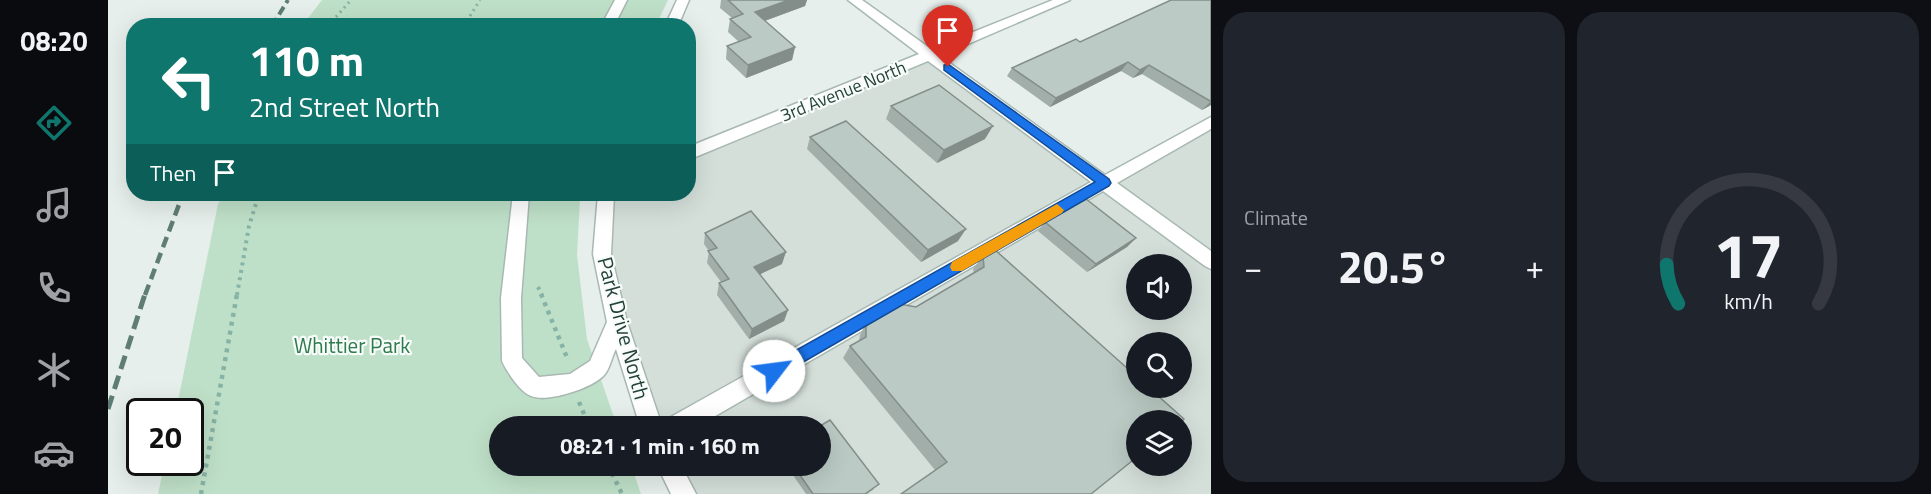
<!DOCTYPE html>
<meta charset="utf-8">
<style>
:root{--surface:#171b24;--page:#20242c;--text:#f1f3f6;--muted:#9ea1a6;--line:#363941;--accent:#0f766e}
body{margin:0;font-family:"Titillium Web",sans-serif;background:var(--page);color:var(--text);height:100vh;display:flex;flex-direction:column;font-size:22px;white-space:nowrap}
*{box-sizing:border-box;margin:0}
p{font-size:20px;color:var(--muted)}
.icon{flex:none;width:33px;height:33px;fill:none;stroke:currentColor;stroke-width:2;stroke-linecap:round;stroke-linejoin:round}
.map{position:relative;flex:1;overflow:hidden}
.side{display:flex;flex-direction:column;gap:12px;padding:12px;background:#0d0f14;width:720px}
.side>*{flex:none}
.hud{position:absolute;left:18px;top:18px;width:570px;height:183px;border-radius:24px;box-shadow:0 6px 24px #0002;background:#0f766e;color:#fff;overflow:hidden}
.buttons{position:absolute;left:1018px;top:254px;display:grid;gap:12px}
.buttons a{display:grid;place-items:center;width:66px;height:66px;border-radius:50%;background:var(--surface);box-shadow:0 6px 24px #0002;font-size:30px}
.speed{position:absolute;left:18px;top:398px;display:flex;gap:12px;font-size:30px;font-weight:700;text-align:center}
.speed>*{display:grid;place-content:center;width:78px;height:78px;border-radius:50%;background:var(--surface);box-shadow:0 6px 24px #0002;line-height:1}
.speed .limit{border:3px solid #111;border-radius:9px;background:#fff;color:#111}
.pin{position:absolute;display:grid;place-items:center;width:51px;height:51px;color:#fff;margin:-62px -26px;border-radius:50% 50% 50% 0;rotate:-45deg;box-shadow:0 0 6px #0007}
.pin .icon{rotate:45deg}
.me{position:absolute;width:66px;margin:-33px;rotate:60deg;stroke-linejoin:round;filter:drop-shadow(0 0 4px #0008)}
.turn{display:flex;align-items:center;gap:21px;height:126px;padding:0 24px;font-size:27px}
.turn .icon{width:78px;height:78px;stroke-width:2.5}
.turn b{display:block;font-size:42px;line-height:51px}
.then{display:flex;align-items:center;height:57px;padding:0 24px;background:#0003;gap:12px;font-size:22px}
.big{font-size:45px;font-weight:700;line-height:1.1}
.side .widget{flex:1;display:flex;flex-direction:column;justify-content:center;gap:9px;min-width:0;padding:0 21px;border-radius:24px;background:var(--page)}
.side .dial{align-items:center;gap:0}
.dial svg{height:156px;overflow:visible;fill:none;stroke:var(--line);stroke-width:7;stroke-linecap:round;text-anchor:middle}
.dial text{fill:var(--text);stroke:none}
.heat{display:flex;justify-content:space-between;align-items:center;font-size:33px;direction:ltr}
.side .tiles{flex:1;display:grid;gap:12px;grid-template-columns:repeat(2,1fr)}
.trip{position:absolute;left:381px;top:416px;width:342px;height:60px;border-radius:30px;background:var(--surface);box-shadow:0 6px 24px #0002;font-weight:700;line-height:60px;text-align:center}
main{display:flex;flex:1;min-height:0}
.dock{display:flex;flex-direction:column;width:108px;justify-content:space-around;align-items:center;background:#090b0e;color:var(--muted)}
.dock .icon{width:42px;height:42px}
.dock .current{color:var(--accent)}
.dock b{font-size:27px;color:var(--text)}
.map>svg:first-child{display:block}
.built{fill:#d4dfda;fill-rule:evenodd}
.green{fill:#bfe0c8}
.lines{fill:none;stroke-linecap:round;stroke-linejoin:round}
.minor-casing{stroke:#a8b8b2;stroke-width:3}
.path-far2{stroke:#86b3a5;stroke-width:3;stroke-dasharray:2 4;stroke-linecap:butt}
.path-far1{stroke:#86b3a5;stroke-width:4;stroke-dasharray:3 4.5;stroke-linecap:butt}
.path{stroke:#86b3a5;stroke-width:4.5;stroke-dasharray:4 5;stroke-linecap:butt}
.minor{fill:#fff;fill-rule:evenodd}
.rail-far2{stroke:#5f7d75;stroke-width:4;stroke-dasharray:9 4.5;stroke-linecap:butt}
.rail-far1{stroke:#5f7d75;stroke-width:4.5;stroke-dasharray:11 6;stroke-linecap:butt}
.rail{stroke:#5f7d75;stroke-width:5;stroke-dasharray:14 7;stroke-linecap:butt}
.wall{fill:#a1aea9}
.shaded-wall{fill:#838d89}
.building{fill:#bbcac4;stroke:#838d89;stroke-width:1.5}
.route{fill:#1a73e8;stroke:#114b97;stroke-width:1.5}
.slow{fill:#f59e0b}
.labels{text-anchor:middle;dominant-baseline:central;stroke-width:4.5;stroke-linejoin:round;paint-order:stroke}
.far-street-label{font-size:18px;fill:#24423a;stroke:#f7fbf9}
.street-label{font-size:21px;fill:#24423a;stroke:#f7fbf9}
.park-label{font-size:21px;fill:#2d7a4b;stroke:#f7fbf9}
</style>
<main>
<nav class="dock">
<b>08:20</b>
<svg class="icon current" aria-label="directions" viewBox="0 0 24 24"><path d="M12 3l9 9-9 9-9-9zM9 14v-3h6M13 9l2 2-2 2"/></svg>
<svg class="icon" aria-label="music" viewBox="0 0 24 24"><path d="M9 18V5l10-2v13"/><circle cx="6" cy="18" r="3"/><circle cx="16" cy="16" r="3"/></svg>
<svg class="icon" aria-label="phone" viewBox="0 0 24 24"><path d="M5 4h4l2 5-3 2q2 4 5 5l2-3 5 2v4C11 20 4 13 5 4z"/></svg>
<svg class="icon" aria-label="climate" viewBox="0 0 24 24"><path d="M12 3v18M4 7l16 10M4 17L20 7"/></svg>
<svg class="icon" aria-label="car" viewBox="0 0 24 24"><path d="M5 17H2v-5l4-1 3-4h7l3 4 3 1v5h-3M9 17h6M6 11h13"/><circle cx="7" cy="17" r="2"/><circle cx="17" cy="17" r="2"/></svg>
</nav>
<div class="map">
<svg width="1103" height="494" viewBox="0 0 1103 494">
<rect width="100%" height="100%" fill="#e6efeb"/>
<path class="built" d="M 823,55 L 996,183 L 1103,122 L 1103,494 L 577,494 L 561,465 L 712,465 L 712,426 L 543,426 L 494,254 L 498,194 L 580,194 L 581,154 ZM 1029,264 L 1074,264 L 1074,309 L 1029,309 ZM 1029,342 L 1074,342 L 1074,387 L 1029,387 ZM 1029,420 L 1074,420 L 1074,465 L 1029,465 Z"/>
<g class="green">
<path d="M 214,0 L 560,0 L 548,25 L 194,26 Z"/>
<path d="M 115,194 L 474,194 L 472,199 L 469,255 L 479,339 L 509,426 L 392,426 L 392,465 L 523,465 L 533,494 L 50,494 L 57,462 L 82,462 L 82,411 L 68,411 L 110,204 Z"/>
</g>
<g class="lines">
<g class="minor-casing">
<g id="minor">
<path d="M 507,0 L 519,0 L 506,26 L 493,26 Z"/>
<path d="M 569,0 L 581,0 L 570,26 L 557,26 Z"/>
<path d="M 740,0 L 754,0 L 823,49 L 945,0 L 962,0 L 832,56 L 997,175 L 1103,117 L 1103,129 L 1009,183 L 1103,251 L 1103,269 L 1097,266 L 995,191 L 590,426 L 558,426 L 561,418 L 983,182 L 820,61 L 580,160 L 580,147 L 811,54 Z"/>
<path d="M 405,194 L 421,194 L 413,298 L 414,358 L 431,377 L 462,374 L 482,361 L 499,322 L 485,254 L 490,194 L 506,194 L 503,254 L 519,322 L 554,426 L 532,426 L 508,349 C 504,356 502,368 497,374 C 486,388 439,403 423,396 C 412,392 399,372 394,361 L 393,298 Z"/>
<path d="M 549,465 L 573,465 L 588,494 L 563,494 Z"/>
</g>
</g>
<g class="path-far2">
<path d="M 362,16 L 372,0"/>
<path d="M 220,26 L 243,0"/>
</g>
<g class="path-far1">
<path d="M 430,287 L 434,295"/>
<path d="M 129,295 L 141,226 L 151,194"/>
</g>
<g class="path">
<path d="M 433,294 L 460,360"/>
<path d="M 471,402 L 481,426"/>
<path d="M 500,465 L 514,494"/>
<path d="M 93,494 L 129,294"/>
</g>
<use href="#minor" class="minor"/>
<path class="rail-far2" d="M 164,26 L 180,0"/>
<path class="rail-far1" d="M 37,295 L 75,194"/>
<path class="rail" d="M 0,409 L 37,294"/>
</g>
<g class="wall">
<path d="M 613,0 L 699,0 L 697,6 L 657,21 L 687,47 L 684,60 L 638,78 L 618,59 L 619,46 L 631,42 L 620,32 L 622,19 L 624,18 L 612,8 Z"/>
<path d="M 1103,0 L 1103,105 L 1094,110 L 1034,74 L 1025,78 L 1013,71 L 942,107 L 899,76 L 904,68 L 972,42 Z"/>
<path d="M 783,106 L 877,139 L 829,163 L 778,119 Z"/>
<path d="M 702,137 L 850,241 L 813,262 L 699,149 Z"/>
<path d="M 937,222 L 1028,238 L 1019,247 L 979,272 L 930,231 Z"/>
<path d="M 597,233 L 674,264 L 652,274 L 680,310 L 676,321 L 641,339 L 609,295 L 611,283 L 613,282 L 599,263 L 601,251 L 596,244 Z"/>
<path d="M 875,256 L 1029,377 L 827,470 L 735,358 L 742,346 L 751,341 L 752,335 L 758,323 L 808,307 L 866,274 L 865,269 Z"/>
<path d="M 678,465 L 712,465 L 766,489 L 759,494 L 698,494 Z"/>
</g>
<g class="shaded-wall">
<path d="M 681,0 L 699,0 L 697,6 L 645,25 L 647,12 Z"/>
<path d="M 687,47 L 684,60 L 638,78 L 640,65 Z"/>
<path d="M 1020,62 L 1013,71 L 942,107 L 948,98 Z"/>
<path d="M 1041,65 L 1034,74 L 1025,78 L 1032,70 Z"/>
<path d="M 1103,101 L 1103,105 L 1094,110 Z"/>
<path d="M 885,126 L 877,139 L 829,163 L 836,150 Z"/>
<path d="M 858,229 L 850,241 L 813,262 L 820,250 Z"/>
<path d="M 1028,238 L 1019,247 L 979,272 L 988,264 Z"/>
<path d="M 678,252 L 674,264 L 644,278 L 646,267 Z"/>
<path d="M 680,310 L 676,321 L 641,339 L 644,329 Z"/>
</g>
<g class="building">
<path d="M 620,0 L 681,0 L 647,12 L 687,47 L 640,65 L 619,46 L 643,37 L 622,19 L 635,14 Z"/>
<path d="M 1063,0 L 1103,0 L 1103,101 L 1102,101 L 1041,65 L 1032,70 L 1020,62 L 948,98 L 904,68 L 968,39 L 972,42 Z"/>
<path d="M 831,85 L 885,126 L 836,150 L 783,106 Z"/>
<path d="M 738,121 L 858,229 L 820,250 L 702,137 Z"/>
<path d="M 978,199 L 1028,238 L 988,264 L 937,222 Z"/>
<path d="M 643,211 L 678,252 L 646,267 L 680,310 L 644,329 L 611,283 L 621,279 L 600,251 L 609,248 L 597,233 Z"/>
<path d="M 886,249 L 1029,377 L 1029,387 L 1040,387 L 1076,419 L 1074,421 L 1029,420 L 1029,457 L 983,494 L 793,494 L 839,462 L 742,346 L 758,337 L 758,323 L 792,304 L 808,307 L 876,267 L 875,256 Z"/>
<path d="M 722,420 L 771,484 L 757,494 L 705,494 L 685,465 L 712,465 L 712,426 Z"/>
</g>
<path class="route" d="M 840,64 L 1001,179 L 1003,183 L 1001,186 L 671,376 L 666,379 L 660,376 L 658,371 L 660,366 L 987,182 L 836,70 L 836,65 Z"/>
<path class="slow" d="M 949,204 L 956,210 L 954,213 L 854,271 L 844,271 L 842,267 L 844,262 Z"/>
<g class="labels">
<g class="far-street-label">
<text transform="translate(735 91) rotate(-22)">3rd Avenue North</text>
</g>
<g class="street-label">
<text transform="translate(516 328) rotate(75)">Park Drive North</text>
</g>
<g class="park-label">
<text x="244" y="345">Whittier Park</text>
</g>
</g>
</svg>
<div class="buttons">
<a><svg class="icon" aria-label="sound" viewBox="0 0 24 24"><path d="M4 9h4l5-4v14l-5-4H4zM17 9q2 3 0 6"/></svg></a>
<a><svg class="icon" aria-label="search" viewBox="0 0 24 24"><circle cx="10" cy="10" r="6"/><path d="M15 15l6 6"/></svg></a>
<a><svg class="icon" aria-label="layers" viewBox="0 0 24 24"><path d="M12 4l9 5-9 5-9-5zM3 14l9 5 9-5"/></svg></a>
</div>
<div class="speed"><div class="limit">20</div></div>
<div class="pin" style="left:840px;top:67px;background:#d93025"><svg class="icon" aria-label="arrive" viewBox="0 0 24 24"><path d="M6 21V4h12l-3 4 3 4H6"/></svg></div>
<svg class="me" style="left:666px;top:371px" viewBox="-20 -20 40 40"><circle r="19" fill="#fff"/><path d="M0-13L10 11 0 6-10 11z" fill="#1a73e8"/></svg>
<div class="trip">08:21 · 1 min · 160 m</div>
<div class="hud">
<div class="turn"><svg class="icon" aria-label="left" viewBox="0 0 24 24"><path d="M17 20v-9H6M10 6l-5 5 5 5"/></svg><div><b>110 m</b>2nd Street North</div></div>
<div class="then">Then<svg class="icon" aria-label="arrive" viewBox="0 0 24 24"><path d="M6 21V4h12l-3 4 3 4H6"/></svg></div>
</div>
</div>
<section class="side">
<div class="tiles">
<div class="widget"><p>Climate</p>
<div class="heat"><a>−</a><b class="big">20.5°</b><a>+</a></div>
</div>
<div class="widget dial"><svg viewBox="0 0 100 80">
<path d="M14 69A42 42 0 1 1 86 69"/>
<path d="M14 69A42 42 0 0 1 8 49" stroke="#0f766e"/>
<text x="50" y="56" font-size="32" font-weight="700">17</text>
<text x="50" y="72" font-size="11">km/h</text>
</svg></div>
</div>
</section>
</main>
